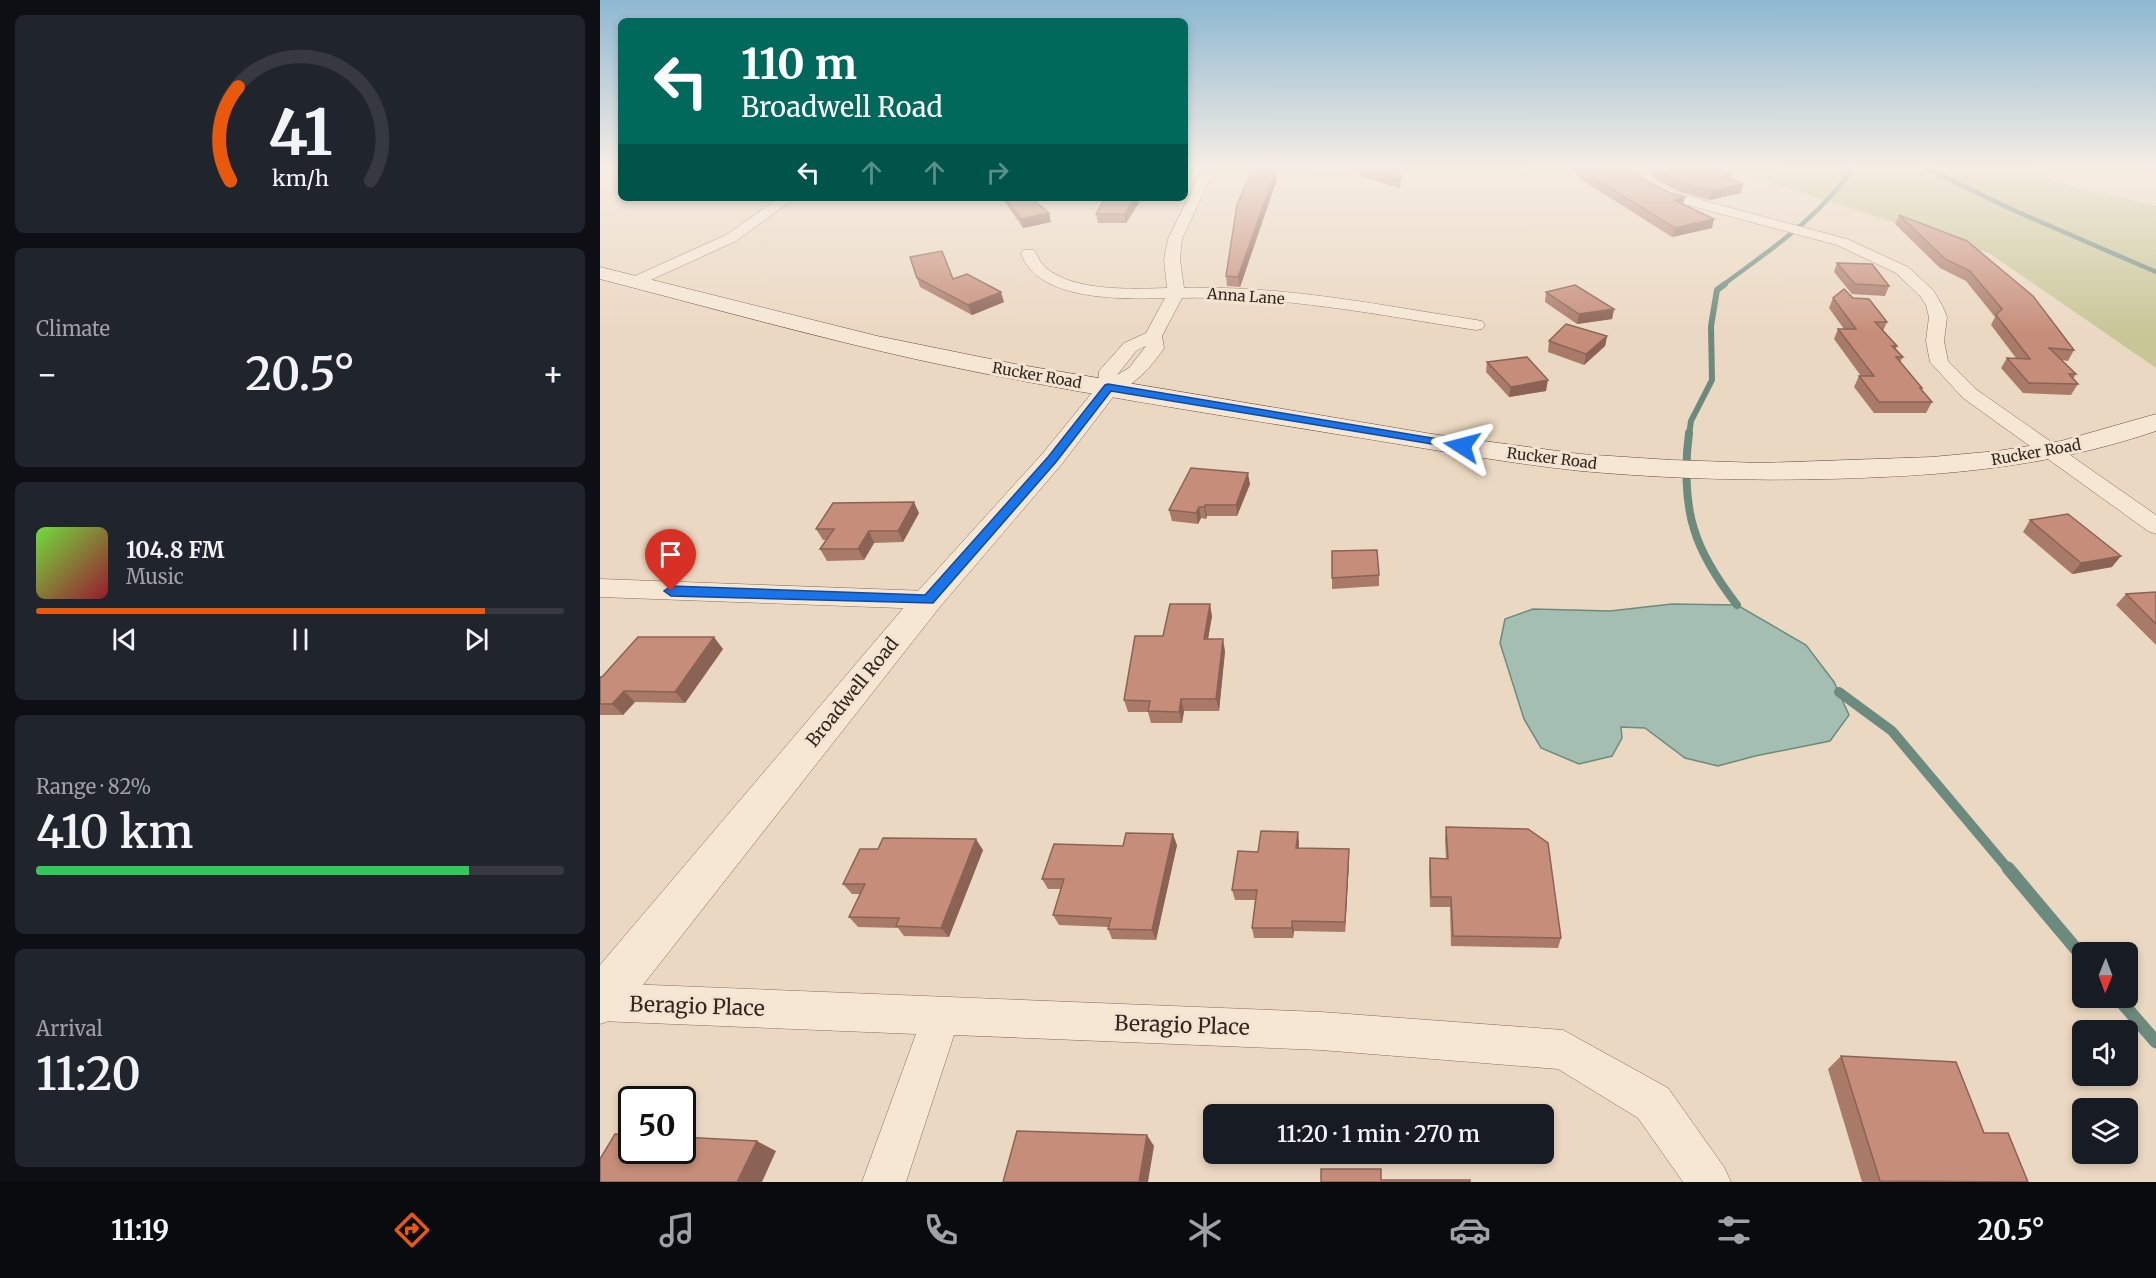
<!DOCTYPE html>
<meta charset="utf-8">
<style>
:root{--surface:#171b24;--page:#20242c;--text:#f1f3f6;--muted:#9ea1a6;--line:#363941;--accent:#ea580c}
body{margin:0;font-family:Merriweather,serif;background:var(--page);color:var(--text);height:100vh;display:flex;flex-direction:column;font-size:22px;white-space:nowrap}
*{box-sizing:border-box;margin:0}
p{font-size:20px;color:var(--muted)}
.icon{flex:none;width:33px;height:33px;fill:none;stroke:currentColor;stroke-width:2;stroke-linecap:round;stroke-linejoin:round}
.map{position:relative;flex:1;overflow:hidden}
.drawer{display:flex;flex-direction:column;gap:15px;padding:15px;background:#0d0f14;width:600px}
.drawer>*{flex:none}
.top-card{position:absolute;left:18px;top:18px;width:570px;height:183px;border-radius:9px;box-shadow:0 3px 9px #0003;background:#00695c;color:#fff;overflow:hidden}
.needle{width:39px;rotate:181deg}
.buttons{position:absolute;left:1472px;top:942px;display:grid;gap:12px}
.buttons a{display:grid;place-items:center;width:66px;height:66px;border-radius:9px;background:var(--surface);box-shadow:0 3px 9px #0003;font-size:30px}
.speed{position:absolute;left:18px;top:1086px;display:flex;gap:12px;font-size:30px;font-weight:700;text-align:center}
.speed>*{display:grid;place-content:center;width:78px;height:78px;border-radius:50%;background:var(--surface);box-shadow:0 3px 9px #0003;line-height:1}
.speed .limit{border:3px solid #111;border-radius:9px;background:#fff;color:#111}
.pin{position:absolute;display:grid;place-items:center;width:51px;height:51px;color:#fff;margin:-62px -26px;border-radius:50% 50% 50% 0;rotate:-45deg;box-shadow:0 0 6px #0007}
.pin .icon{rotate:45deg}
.me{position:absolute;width:66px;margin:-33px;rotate:279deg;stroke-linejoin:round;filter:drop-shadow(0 0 4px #0008)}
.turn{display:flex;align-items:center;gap:21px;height:126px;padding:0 24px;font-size:27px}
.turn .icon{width:78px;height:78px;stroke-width:2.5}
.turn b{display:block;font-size:42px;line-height:51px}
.lanes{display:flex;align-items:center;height:57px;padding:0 24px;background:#0003;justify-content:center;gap:30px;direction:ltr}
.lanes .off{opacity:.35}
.big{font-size:45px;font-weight:600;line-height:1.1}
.drawer .tile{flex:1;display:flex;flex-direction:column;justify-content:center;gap:9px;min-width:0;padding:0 21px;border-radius:9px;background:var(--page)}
.drawer .dial{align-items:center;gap:0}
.dial svg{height:156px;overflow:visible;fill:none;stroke:var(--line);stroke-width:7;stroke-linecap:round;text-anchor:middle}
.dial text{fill:var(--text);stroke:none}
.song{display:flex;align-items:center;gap:18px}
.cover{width:72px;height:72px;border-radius:9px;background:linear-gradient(135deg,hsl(100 70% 55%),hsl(350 70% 35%))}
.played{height:6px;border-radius:3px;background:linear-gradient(90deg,var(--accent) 85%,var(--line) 85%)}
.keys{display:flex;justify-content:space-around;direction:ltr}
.heat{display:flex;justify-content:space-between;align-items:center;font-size:33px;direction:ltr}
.charge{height:9px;border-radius:4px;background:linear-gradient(90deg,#34c759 82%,var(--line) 0)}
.trip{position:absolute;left:603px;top:1104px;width:351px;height:60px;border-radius:9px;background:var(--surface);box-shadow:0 3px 9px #0003;font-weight:600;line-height:60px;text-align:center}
.dock{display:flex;height:96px;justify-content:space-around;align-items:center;background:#090b0e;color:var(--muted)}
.dock .icon{width:42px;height:42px}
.dock .selected{color:var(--accent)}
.dock b{font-size:27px;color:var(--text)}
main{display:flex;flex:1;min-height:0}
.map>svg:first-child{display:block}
.green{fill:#c8c697}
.water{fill:#a4beb2;stroke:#6c8b7e;stroke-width:1.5}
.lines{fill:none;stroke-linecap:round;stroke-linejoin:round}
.stream-far4{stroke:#6c8b7e;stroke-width:4.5}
.stream-far3{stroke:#6c8b7e;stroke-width:6}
.stream-far2{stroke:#6c8b7e;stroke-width:8}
.stream-far1{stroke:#6c8b7e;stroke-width:10}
.stream{stroke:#6c8b7e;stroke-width:13}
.minor-casing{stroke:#836a5a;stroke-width:1}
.tertiary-casing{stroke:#836a5a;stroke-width:1}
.secondary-casing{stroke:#654b3e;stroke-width:1}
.minor{fill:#f6e7d4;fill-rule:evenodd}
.tertiary{fill:#f6e7d4;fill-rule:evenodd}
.secondary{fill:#f6e7d4;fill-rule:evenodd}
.wall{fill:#aa7a69}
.shaded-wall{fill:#8b6355}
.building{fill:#c68e7a;stroke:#8b6355;stroke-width:1.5}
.route{fill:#1a73e8;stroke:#114b97;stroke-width:1.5}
.labels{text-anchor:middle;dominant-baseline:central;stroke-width:6;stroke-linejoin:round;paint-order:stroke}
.far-street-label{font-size:15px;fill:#34251e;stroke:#f3e4d1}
.street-label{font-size:18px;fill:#34251e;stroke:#f3e4d1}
.near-street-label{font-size:21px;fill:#34251e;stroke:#f3e4d1}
</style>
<main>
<section class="drawer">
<div class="tile dial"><svg viewBox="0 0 100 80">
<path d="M14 69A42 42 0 1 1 86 69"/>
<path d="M14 69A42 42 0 0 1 18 21" stroke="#ea580c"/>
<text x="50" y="56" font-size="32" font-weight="700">41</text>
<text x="50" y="72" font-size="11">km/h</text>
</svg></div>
<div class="tile"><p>Climate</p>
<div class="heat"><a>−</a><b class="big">20.5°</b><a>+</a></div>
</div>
<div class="tile">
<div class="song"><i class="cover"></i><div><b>104.8 FM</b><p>Music</p></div></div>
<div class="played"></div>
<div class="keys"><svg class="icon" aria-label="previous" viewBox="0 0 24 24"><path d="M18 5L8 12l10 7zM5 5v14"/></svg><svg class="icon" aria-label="pause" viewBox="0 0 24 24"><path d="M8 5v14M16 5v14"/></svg><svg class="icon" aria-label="next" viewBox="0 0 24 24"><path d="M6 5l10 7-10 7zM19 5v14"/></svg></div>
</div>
<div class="tile"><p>Range · 82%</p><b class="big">410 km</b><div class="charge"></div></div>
<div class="tile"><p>Arrival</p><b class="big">11:20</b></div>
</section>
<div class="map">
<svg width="1556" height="1182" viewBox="0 0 1556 1182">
<rect width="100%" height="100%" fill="#ebd8c2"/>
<path class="green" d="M 1125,168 L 1434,168 L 1457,183 L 1556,206 L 1556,368 L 1389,253 Z"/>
<path class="water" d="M 1072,604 L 1137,605 L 1206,645 L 1234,682 L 1249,715 L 1230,741 L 1155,756 L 1118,766 L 1085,758 L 1045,728 L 1021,727 L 1022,738 L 1012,756 L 979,764 L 941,748 L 924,719 L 900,643 L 905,619 L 933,609 L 1010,611 Z"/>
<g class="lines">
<g class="stream-far4">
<path d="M 1326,168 L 1411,209 L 1556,272"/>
<path d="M 1123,285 C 1171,249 1219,218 1253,168"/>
</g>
<path class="stream-far3" d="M 1089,435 L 1091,421 L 1112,380 L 1111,326 L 1117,290 L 1125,284"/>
<path class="stream-far2" d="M 1089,433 C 1085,462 1085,501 1094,529 C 1102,556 1120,583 1137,605"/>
<path class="stream-far1" d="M 1239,692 L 1292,731 L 1409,870"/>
<g class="stream">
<path d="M 1408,868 L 1482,956"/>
<path d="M 1518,998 L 1556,1042"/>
</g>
<g class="minor-casing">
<g id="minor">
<path d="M 603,168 L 615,168 L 582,239 L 580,260 L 584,288 C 682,285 779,305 876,320 L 882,321 L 885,325 L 882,329 L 876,330 C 779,315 681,295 582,298 L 562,336 L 564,348 C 552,366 526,398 501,392 L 498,388 L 499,371 L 524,343 L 546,333 L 565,298 C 524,299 437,302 421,253 L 424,250 L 434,250 C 438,255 439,261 444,266 C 471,292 532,289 567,288 L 564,260 L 568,239 ZM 546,346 L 529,368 L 517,375 L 536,351 Z"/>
<path d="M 679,168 L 778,168 L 778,169 L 772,173 L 685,172 Z"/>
<path d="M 1029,168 L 1042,168 L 1053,180 L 1079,194 L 1247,239 L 1308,267 L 1333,290 L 1342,305 L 1347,317 L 1344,341 L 1348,361 L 1377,390 L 1556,515 L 1556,534 L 1548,531 L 1363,398 L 1330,362 L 1326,341 L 1329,317 L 1326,305 L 1320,296 L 1296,273 L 1237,245 L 1069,200 L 1043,186 Z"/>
<path d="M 179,198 L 195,198 L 136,241 L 40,285 L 28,285 L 26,282 L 28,279 L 126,235 Z"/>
<path d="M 0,579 L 328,591 L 337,594 L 341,600 L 337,606 L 328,609 L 0,597 Z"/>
<path d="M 0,983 L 721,1012 L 963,1030 L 1068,1088 L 1124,1167 L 1131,1182 L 1083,1182 L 1038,1118 L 958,1069 L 721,1050 L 354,1035 L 306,1182 L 262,1182 L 316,1034 L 0,1021 Z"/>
</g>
</g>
<g class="tertiary-casing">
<path id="tertiary" d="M 508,381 L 516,383 L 520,388 L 461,465 L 339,608 L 17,1018 L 0,1024 L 0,965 L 317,592 L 443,453 L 500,383 Z"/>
</g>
<g class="secondary-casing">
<path id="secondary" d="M 0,267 L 277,336 L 415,364 L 832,434 L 980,454 L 1071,460 L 1162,463 L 1332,457 L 1397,451 L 1461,441 L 1556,414 L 1556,431 C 1468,461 1376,473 1283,477 C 1182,482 1082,480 981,471 C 897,462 814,446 730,433 C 594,411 458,390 324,361 C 215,337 108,307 0,279 Z"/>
</g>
<use href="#minor" class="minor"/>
<use href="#tertiary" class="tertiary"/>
<use href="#secondary" class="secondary"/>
</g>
<g class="wall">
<path d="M 760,168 L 801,180 L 800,188 L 760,176 Z"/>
<path d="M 972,168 L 1034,168 L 1044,179 L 1083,204 L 1112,228 L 1072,237 L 982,180 Z"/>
<path d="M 1049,168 L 1114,168 L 1130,175 L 1129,179 L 1141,193 L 1109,200 L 1080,192 L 1054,178 L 1048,171 Z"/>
<path d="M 676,170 L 677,179 L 640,287 L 627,286 L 626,276 Z"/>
<path d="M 402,198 L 431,198 L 451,222 L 423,228 Z"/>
<path d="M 542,198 L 526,223 L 498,223 L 496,214 Z"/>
<path d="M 1299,215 L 1474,350 L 1468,361 L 1461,360 L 1476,374 L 1473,379 L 1478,384 L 1471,395 L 1423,393 L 1401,368 L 1407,358 L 1416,358 L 1391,325 L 1395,317 L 1366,281 L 1340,268 L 1295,224 Z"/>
<path d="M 310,257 L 353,279 L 404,302 L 372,315 L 320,287 Z"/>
<path d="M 1237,263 L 1289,286 L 1285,296 L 1252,294 L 1234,272 Z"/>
<path d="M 946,292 L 1014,309 L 1012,319 L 977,324 L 945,302 Z"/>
<path d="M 1233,298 L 1253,298 L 1287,322 L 1283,331 L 1297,346 L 1296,349 L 1303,357 L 1300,362 L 1322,388 L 1321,389 L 1332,402 L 1326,413 L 1274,413 L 1254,387 L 1259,376 L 1261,376 L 1234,339 L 1238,329 L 1244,329 L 1229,308 Z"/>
<path d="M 1007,336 L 1005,346 L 984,365 L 948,352 L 949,341 Z"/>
<path d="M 887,362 L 946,391 L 909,397 L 886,372 Z"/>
<path d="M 650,484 L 637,516 L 607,516 L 606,519 L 601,518 L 598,524 L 572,521 L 569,510 Z"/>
<path d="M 319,513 L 303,542 L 274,543 L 264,560 L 227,561 L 220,549 L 226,540 L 223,540 L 216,529 Z"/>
<path d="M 1430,520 L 1512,567 L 1472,574 L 1423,532 Z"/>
<path d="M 779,575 L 779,586 L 732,589 L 732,578 Z"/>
<path d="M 1556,592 L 1556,645 L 1516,605 L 1526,594 Z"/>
<path d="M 612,616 L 608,639 L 625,651 L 619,711 L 584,711 L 582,723 L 551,723 L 548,712 L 528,712 L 524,700 L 563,636 Z"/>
<path d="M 123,649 L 85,703 L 35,702 L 23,715 L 0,715 L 0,677 Z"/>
<path d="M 846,827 L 961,938 L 958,948 L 851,946 L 850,907 L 830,907 L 829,869 L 830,858 L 846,859 L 845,838 Z"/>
<path d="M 699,842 L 699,848 L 749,860 L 745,932 L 694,931 L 693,938 L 654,938 L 652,928 L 655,900 L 635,900 L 632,890 L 658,852 Z"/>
<path d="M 577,845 L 556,940 L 512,939 L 508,929 L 508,927 L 459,925 L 453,915 L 461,889 L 448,889 L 442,879 L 523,846 Z"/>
<path d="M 383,850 L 349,937 L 304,936 L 298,928 L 258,927 L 249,917 L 260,894 L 252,894 L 243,884 Z"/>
<path d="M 1241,1056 L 1384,1133 L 1428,1182 L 1262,1182 L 1228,1069 Z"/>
</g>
<g class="shaded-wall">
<path d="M 676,170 L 677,179 L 640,287 L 638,277 Z"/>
<path d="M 1143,184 L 1141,193 L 1109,200 L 1112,191 Z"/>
<path d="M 1085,197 L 1083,206 L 1074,200 Z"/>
<path d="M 535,198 L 542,198 L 526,223 L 524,214 Z"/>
<path d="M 449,213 L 451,222 L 423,228 L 421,219 Z"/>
<path d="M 1114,219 L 1112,228 L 1072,237 L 1075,228 Z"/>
<path d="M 401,292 L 404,302 L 372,315 L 368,305 Z"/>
<path d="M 1014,309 L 1012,319 L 977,324 L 979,314 Z"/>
<path d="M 1007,336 L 1005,346 L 984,365 L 986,354 Z"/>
<path d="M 948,380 L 946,391 L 909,397 L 911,387 Z"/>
<path d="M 648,473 L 650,484 L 637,516 L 636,505 Z"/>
<path d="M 314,502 L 319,513 L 303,542 L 298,531 Z"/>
<path d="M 605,505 L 607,516 L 606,519 L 604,507 Z"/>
<path d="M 599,507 L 601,518 L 598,524 L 596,513 Z"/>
<path d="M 269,531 L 274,543 L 264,560 L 258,549 Z"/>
<path d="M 1521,556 L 1512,567 L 1472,574 L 1481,563 Z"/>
<path d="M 610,604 L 612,616 L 606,650 L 604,639 Z"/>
<path d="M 114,637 L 123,649 L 85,703 L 75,692 Z"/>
<path d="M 623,639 L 625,651 L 619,711 L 616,699 Z"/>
<path d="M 24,691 L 35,702 L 23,715 L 12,704 Z"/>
<path d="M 581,699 L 584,711 L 582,723 L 579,712 Z"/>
<path d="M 698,832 L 699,842 L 697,858 L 696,848 Z"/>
<path d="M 573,834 L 577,845 L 556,940 L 552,930 Z"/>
<path d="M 376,839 L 383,850 L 349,937 L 341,928 Z"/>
<path d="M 749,849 L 749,860 L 745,932 L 745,922 Z"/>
<path d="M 692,921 L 694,931 L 693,938 L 692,928 Z"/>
<path d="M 547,1135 L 554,1146 L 548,1182 L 539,1182 Z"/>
<path d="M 157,1141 L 176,1151 L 162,1182 L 137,1182 Z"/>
</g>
<g class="building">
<path d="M 760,168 L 799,168 L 801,180 Z"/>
<path d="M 980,168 L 1034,168 L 1044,179 L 1070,193 L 1085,197 L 1074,200 L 1114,219 L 1075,228 L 984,172 Z"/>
<path d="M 1054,168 L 1114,168 L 1130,175 L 1124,176 L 1143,184 L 1112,191 L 1082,183 L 1056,170 Z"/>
<path d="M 652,170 L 676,170 L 638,277 L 626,276 L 637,205 Z"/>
<path d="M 405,198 L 431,198 L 449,213 L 421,219 Z"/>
<path d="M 505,198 L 535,198 L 524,214 L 496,214 Z"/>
<path d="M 1299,215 L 1367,241 L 1433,296 L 1474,350 L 1449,348 L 1476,374 L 1469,374 L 1478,384 L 1429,383 L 1407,358 L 1430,359 L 1396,315 L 1402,309 L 1370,271 L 1345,259 Z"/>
<path d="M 342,251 L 353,279 L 367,274 L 401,292 L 368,305 L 317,278 L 310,257 Z"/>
<path d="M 1237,263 L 1272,264 L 1289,286 L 1255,284 Z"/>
<path d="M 975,285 L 1014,309 L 979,314 L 946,292 Z"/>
<path d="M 1244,289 L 1253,298 L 1269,299 L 1287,322 L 1275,322 L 1297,346 L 1292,346 L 1303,357 L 1296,357 L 1322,388 L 1320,388 L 1332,402 L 1279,402 L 1259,376 L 1274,376 L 1238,329 L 1256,329 L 1233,298 Z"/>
<path d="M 966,324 L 1007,336 L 986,354 L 949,341 Z"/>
<path d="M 927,357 L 948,380 L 911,387 L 887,362 Z"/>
<path d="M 591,468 L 648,473 L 636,505 L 605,505 L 604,507 L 599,507 L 596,513 L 569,510 Z"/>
<path d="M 314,502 L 298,531 L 269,531 L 258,549 L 220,549 L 234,529 L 216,529 L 233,503 Z"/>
<path d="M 1468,514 L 1521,556 L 1481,563 L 1430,520 Z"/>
<path d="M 777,550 L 779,575 L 732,578 L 732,551 Z"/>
<path d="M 1556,592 L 1556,624 L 1526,594 Z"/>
<path d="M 570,604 L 610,604 L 604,639 L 623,639 L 616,699 L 581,699 L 579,712 L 548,711 L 550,701 L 524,700 L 535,636 L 563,636 Z"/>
<path d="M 38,637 L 114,637 L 75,692 L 24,691 L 12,704 L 0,704 L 0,677 L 2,677 Z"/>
<path d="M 846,827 L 928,829 L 948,843 L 961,938 L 853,936 L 851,897 L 831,897 L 830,858 L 848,859 Z"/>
<path d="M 661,831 L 698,832 L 696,848 L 749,849 L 745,922 L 692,921 L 692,928 L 652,928 L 657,890 L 632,890 L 638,851 L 658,852 Z"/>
<path d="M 526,833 L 573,834 L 552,930 L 508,929 L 511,918 L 453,915 L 464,879 L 442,879 L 454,844 L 523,846 Z"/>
<path d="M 283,838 L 376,839 L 341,928 L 296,926 L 299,918 L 249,917 L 265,884 L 243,884 L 260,849 L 278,849 Z"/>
<path d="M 1241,1056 L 1356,1062 L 1384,1133 L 1408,1133 L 1428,1182 L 1280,1181 Z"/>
<path d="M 417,1131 L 547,1135 L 539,1182 L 403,1182 Z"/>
<path d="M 15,1134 L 32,1135 L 32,1150 L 82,1150 L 82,1137 L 157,1141 L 137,1182 L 0,1182 L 0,1159 Z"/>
<path d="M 721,1169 L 781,1169 L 781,1180 L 870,1180 L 870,1182 L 721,1182 Z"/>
</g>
<linearGradient id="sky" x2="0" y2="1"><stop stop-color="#8db8d2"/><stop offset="0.5" stop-color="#f6ede4"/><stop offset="1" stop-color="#f6ede4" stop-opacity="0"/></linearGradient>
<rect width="1556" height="333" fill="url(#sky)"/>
<path class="route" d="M 508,384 L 862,443 L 867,446 L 862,449 L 511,391 L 456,462 L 333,603 L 71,596 L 64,591 L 71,586 L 325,595 L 448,457 L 505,385 Z"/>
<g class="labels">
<g class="far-street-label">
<text transform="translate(646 296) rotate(4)">Anna Lane</text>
<text transform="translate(437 375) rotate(10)">Rucker Road</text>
<text transform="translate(1436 452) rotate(-10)">Rucker Road</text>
<text transform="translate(952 458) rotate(7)">Rucker Road</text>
</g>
<g class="street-label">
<text transform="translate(252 692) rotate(-51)">Broadwell Road</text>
</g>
<g class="near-street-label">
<text transform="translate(97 1006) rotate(2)">Beragio Place</text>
<text transform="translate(582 1025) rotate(2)">Beragio Place</text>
</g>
</g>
</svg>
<div class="buttons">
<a><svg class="needle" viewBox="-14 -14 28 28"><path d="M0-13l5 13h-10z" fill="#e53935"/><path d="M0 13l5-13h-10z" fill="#9ea1a6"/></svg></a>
<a><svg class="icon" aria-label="sound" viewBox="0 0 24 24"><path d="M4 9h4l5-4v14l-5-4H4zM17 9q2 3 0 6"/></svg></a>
<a><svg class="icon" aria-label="layers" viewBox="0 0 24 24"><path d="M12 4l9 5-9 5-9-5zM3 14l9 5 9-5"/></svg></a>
</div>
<div class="speed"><div class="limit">50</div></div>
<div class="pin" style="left:71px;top:591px;background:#d93025"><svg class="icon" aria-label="arrive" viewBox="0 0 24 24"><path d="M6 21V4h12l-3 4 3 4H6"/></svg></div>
<svg class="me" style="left:862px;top:446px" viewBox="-20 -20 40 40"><path d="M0-17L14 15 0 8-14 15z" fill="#1a73e8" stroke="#fff" stroke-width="4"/></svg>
<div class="trip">11:20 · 1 min · 270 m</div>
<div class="top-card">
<div class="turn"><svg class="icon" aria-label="left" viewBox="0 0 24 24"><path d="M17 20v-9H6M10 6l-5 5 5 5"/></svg><div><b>110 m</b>Broadwell Road</div></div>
<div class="lanes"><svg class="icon" aria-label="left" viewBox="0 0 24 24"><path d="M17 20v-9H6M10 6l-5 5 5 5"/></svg><svg class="icon off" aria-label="ahead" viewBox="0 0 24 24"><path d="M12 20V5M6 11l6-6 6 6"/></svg><svg class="icon off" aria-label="ahead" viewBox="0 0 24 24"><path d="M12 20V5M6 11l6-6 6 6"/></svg><svg class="icon off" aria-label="right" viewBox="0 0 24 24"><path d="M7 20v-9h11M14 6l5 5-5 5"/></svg></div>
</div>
</div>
</main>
<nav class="dock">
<b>11:19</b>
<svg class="icon selected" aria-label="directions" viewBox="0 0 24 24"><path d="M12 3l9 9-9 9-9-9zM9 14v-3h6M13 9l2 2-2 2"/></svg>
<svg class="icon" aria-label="music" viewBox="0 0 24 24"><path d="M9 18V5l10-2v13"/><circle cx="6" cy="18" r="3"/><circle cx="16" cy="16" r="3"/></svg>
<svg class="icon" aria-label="phone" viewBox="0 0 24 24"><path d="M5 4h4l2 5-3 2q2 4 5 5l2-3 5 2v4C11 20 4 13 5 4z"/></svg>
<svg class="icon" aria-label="climate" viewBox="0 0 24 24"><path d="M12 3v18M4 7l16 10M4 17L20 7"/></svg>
<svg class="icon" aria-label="car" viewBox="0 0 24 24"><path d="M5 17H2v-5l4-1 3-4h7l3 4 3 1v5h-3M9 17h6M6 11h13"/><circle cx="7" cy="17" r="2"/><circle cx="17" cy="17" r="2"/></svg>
<svg class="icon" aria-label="filters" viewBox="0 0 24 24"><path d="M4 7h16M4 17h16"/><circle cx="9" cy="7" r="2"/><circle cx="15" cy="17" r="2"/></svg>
<b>20.5°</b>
</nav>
